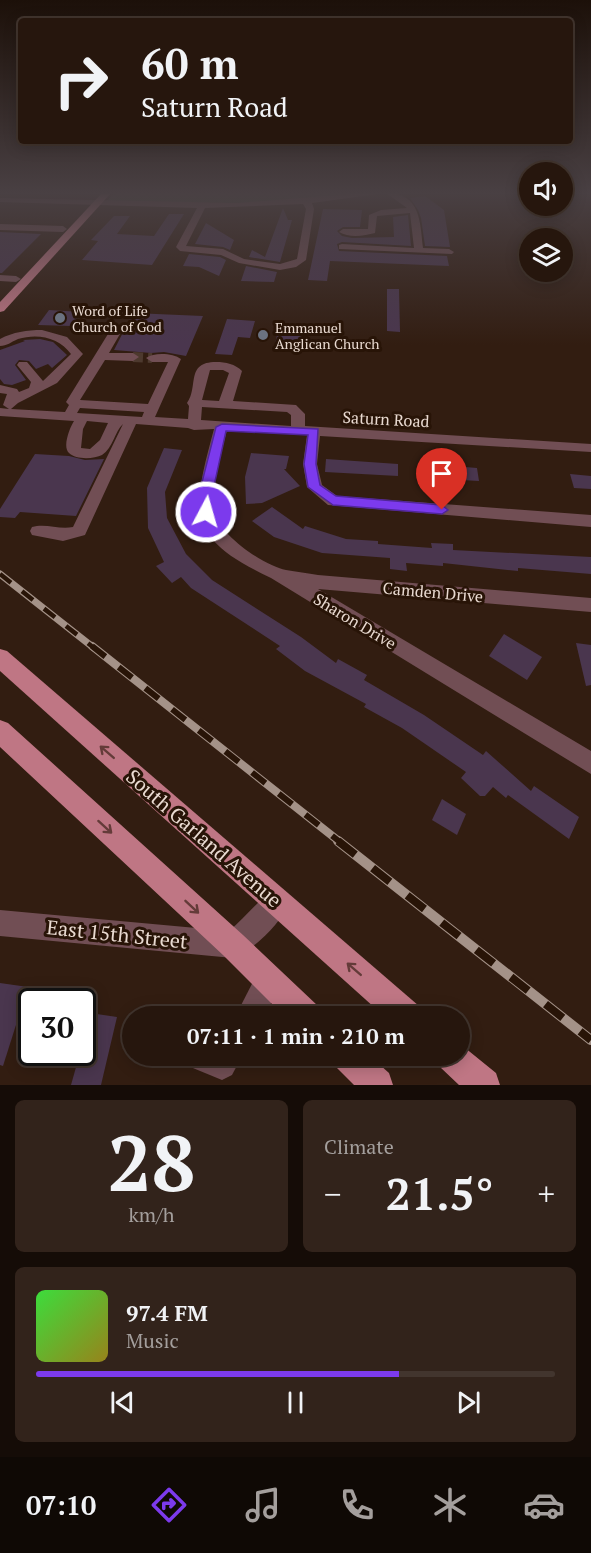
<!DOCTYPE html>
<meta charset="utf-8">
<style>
:root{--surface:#26160d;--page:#32231b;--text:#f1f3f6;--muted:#a49f9d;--line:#42352e;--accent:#7c3aed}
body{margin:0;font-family:"PT Serif",serif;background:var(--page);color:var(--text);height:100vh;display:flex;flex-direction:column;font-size:22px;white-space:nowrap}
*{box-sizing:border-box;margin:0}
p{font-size:20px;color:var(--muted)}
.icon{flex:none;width:33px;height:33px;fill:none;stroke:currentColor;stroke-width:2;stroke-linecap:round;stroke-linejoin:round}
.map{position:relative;height:1085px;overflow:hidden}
.details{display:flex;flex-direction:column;gap:15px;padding:15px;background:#150c07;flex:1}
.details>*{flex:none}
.hud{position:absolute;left:18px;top:18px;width:555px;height:126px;border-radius:6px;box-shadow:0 3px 15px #0003,0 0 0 2px var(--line);background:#26160d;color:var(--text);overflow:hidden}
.buttons{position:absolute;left:519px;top:162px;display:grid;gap:12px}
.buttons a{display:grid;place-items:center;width:54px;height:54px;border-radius:50%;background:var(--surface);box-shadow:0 3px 15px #0003,0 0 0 2px var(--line);font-size:30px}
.speed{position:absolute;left:18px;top:988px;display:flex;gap:12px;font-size:30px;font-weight:700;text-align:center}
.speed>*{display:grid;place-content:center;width:78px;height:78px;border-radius:50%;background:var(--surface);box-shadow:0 3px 15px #0003,0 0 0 2px var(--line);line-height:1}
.speed .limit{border:3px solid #111;border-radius:9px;background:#fff;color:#111}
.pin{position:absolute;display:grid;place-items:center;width:51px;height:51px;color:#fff;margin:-62px -26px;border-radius:50% 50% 50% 0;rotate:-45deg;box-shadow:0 0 6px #0007}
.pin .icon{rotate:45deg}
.me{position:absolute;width:66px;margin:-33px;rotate:6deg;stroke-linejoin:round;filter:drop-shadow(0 0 4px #0008)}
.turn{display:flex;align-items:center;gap:21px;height:126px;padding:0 24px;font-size:27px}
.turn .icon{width:78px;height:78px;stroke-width:2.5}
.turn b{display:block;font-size:42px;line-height:51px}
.big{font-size:45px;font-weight:700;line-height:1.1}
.details .tile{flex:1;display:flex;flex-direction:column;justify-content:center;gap:9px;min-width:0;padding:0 21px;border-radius:9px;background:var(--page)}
.details .dial{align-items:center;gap:0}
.dial b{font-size:78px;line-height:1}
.song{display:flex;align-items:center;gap:18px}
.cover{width:72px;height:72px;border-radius:9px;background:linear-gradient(135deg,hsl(120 70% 55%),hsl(50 70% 35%))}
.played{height:6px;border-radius:3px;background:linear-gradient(90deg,var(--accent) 70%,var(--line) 70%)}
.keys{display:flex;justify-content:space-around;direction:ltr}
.heat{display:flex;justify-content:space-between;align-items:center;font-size:33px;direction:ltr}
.details .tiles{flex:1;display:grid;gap:15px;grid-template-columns:1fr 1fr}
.tile:last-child{grid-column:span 2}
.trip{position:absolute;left:122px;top:1006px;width:348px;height:60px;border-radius:30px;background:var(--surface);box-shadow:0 3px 15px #0003,0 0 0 2px var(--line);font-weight:700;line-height:60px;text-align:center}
.tab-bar{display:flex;height:96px;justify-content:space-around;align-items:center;background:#0f0905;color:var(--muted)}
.tab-bar .icon{width:42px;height:42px}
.tab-bar .on{color:var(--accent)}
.tab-bar b{font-size:27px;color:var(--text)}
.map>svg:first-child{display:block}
.green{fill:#3f5139}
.building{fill:#4a364e}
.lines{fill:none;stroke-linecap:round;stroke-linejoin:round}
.minor-tunnel{stroke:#4d392e;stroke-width:10;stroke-dasharray:10 5;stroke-linecap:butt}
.minor{fill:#714e54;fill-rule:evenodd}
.major{fill:#bf7684;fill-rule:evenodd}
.rail-far2-casing{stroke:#a49288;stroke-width:7}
.rail-far1-casing{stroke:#a49288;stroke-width:8}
.rail-casing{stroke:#a49288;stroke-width:10}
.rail-far2{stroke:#281407;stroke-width:4.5;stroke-dasharray:14;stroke-linecap:butt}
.rail-far1{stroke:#281407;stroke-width:6;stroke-dasharray:17;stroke-linecap:butt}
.rail{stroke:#281407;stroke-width:8;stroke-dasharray:22;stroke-linecap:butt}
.oneway{stroke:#643b39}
.route{fill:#7c3aed;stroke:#51269a;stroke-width:1.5}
.worship-dot{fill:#6b7280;stroke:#281407;stroke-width:2}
.labels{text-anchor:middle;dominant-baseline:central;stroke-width:6;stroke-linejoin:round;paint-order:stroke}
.far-poi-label{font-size:14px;fill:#e9dad1;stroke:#281407;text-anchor:start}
.street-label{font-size:16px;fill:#e9dad1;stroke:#281407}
.near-street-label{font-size:20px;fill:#e9dad1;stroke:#281407}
</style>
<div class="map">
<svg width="591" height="1085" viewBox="0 0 591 1085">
<rect width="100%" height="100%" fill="#321d11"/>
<path class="green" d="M 114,193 L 343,193 L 345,196 L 243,203 L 107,201 Z"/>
<g class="building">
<path d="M 425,196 L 444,210 L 450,247 L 425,246 L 421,218 L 418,210 L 410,198 Z"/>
<path d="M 283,208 L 288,220 L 292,220 L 280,262 L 249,257 L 252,250 L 265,257 Z"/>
<path d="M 323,209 L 362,210 L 360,227 L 343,227 L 337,231 L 342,236 L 352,238 L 394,237 L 393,217 L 408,215 L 411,246 L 342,242 L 337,244 L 339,251 L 447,256 L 449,266 L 330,261 L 327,281 L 308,280 Z"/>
<path d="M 169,214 L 184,214 L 152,265 L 82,260 L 98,241 L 91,240 L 114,216 L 130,216 L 117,234 L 154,236 Z"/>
<path d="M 206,223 L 234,240 L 230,250 L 223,247 L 195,244 Z"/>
<path d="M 0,232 L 41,234 L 2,273 L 0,273 Z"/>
<path d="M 189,254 L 220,257 L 226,260 L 219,276 L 199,267 L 183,266 Z"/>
<path d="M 246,266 L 277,272 L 274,282 L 241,281 Z"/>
<path d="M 387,289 L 399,289 L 400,332 L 387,331 Z"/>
<path d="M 49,310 L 82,312 L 71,326 L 38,325 Z"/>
<path d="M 133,313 L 203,316 L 186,356 L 164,352 L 151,353 L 114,350 Z"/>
<path d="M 227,319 L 255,321 L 250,338 L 238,337 L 232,355 L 215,354 Z"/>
<path d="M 287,328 L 305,328 L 302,346 L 275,344 L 278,331 L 286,332 Z"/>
<path d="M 40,339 L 53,342 L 67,355 L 52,368 L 48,364 L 36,369 L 29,361 L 19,360 L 15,365 L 26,380 L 12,385 L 4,384 L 0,379 L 0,350 L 25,341 L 23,340 Z"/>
<path d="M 164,448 L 182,450 L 165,492 L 167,518 L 186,554 L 212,580 L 301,637 L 336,663 L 338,659 L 367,675 L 364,680 L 424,715 L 483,755 L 486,751 L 531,791 L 534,786 L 579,817 L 569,839 L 508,795 L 506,798 L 493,787 L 485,796 L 480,796 L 461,778 L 466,772 L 402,728 L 364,707 L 366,704 L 305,671 L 276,649 L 280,646 L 191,588 L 181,577 L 172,583 L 156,566 L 164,562 L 148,528 L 147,488 Z"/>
<path d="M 251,453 L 289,456 L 286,469 L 284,469 L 300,486 L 262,503 L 246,504 L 245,477 Z"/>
<path d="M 35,454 L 69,456 L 85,460 L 104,459 L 76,516 L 20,512 L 15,518 L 0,517 L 0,509 Z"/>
<path d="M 326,459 L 398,464 L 398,476 L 325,472 Z"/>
<path d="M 442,465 L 477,468 L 479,481 L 443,479 Z"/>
<path d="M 570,474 L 591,476 L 591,489 L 574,488 Z"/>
<path d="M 272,507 L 303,529 L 305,526 L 346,539 L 378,541 L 378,544 L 432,548 L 431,543 L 453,544 L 453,550 L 591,557 L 591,574 L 518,568 L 518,571 L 443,563 L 443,566 L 406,563 L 407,571 L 390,569 L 390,558 L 322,553 L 274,537 L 252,521 Z"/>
<path d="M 504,634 L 542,657 L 527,680 L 489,656 Z"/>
<path d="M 576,643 L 591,645 L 591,685 L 586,686 Z"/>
<path d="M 442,799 L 466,814 L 457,835 L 432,820 Z"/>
<path d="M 0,983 L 28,987 L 3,1066 L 0,1065 Z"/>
<path d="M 90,1013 L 117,1017 L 101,1085 L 71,1085 L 80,1053 L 82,1053 L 82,1043 Z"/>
</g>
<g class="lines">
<path class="minor-tunnel" d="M 133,357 L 152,358"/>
<g class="minor">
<path d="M 362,193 L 385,193 L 312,203 L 314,209 L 306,260 L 296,267 L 280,270 L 239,263 L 221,255 L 180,251 L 176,247 L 197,208 L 0,202 L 0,198 L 238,203 ZM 303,204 L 306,209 L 297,259 L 280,264 L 244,259 L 223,249 L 186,246 L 205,208 Z"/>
<path d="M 386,193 C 421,193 420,222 423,248 L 449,249 L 454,252 L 452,254 L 339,249 L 339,245 L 342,244 L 414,248 L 410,213 L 377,216 L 375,233 C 364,236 349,238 339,232 L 343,229 L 368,229 L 369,215 L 381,210 L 407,208 Z"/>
<path d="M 0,224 L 63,226 L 67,229 L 63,232 L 0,230 Z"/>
<path d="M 0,275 L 16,276 L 21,279 L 16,282 L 0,281 Z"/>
<path d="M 42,330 L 67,337 L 83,354 L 57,383 L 18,403 L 11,409 L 65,412 L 69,405 L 66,402 L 108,334 L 114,331 L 120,334 L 109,353 L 133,353 L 139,357 L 133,361 L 105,360 L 80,400 L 148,404 L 168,362 L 152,362 L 146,358 C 154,352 173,353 181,359 L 155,417 L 188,419 L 189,406 L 187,403 C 199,387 185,362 216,362 C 226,362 235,364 242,371 L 233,401 L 296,405 L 305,414 L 305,426 L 591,444 L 591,452 L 320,436 L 317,464 L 322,485 L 337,496 L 591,515 L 591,527 L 328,505 L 307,487 L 303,464 L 307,435 L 227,430 C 221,455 209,485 214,511 C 219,535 264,566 286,570 C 296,572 308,573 318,575 L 591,598 L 591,612 L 318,589 L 591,751 L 591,774 L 271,578 C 184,537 192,512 214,429 L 194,430 L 188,428 L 136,424 L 85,535 L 63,541 L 32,535 L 30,531 L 32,527 C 46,523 59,530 73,527 L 123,424 C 115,431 113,448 102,455 C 94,459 76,460 69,453 C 62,447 70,427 74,421 L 0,416 L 0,408 L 9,409 L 3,405 L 7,394 L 0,393 L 0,385 L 17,389 L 19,392 L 29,388 L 31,382 L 17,365 L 19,362 L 27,362 L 43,381 L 71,354 C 59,337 37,333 18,339 C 11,342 7,346 0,346 L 0,339 C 13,332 27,330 42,330 ZM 210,370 L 223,370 L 229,373 L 219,401 L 202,400 ZM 202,407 L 287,412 L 291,415 L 291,426 L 201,420 ZM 80,408 L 144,412 L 142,417 L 77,413 ZM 87,421 L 108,423 L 100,440 L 90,449 L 81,448 L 83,429 Z"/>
<path d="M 277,889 L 286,893 L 290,902 C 280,924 255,949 233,958 L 0,936 L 0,910 L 229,931 C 244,919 261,896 277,889 Z"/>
<path d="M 269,966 L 279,970 L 283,980 L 264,1017 L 235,1017 L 259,970 Z"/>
<path d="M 183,1056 L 242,1056 L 232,1075 L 222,1080 L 188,1066 Z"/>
</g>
<g class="major">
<path d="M 102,193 L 111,193 L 4,311 L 0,312 L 0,302 Z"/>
<path d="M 0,649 L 7,651 L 419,1006 L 424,1017 L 385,1017 L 0,671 Z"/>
<path d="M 0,720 L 8,723 L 243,935 L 318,1006 L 323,1017 L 285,1017 L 223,955 L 0,747 Z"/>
<path d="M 459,1043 L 496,1073 L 500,1085 L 459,1085 L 440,1067 L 435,1056 L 459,1056 Z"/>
<path d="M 331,1056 L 370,1056 L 389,1073 L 393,1085 L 354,1085 L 336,1067 Z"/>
</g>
<g class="rail-far2-casing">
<path id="rail-far2" d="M 0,574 L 94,648"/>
</g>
<g class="rail-far1-casing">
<path id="rail-far1" d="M 92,646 L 340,842"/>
</g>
<g class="rail-casing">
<path id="rail" d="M 338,841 L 591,1040"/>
</g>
<use href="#rail-far2" class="rail-far2"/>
<use href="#rail-far1" class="rail-far1"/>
<use href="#rail" class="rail"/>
</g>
<defs><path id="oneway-shaft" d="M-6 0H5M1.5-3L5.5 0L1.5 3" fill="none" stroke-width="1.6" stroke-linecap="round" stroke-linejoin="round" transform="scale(1.5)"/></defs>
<g class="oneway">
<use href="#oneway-shaft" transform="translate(107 752) rotate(-139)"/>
<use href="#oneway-shaft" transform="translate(105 827) rotate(42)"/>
<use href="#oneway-shaft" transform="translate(192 907) rotate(43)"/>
<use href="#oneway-shaft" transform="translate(354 969) rotate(-139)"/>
</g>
<linearGradient id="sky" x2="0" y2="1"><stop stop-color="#1c1009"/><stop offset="0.56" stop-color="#494043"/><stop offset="1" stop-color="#494043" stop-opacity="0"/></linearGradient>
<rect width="591" height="345" fill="url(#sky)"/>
<path class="route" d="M 222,424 L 318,429 L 316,464 L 320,485 L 336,496 L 442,505 L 448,510 L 442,514 L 333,505 L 308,487 L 304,464 L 308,435 L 226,431 L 214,486 L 212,512 L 210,515 L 201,515 L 199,512 L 201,486 L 216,427 Z"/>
<g class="worship-dot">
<circle cx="60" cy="318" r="6"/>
<circle cx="263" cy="335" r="6"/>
</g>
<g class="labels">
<g class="far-poi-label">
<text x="72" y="310">Word of Life<tspan x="72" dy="16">Church of God</tspan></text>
<text x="275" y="327">Emmanuel<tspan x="275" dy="16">Anglican Church</tspan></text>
</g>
<g class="street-label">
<text transform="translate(386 419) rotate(3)">Saturn Road</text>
<text transform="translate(433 592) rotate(5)">Camden Drive</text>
<text transform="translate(355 621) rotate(31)">Sharon Drive</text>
</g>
<g class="near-street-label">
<text transform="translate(204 838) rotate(41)">South Garland Avenue</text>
<text transform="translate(117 934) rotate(6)">East 15th Street</text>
</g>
</g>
</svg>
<div class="buttons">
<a><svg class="icon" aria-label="sound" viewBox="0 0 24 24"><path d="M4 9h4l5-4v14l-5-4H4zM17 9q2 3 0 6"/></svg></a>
<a><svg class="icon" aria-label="layers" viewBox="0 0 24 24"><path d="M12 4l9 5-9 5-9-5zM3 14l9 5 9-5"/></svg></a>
</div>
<div class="speed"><div class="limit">30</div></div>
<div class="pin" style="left:442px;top:510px;background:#d93025"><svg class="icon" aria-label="arrive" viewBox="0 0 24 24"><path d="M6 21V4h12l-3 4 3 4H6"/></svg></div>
<svg class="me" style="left:206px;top:512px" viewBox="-20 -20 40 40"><circle r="17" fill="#7c3aed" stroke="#fff" stroke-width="3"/><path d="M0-11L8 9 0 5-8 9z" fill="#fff"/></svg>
<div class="trip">07:11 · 1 min · 210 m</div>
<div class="hud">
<div class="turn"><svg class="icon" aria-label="right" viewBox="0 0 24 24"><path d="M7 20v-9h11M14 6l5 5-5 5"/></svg><div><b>60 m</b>Saturn Road</div></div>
</div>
</div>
<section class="details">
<div class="tiles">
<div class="tile dial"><b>28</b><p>km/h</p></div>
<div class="tile"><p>Climate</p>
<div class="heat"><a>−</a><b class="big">21.5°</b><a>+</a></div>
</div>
<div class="tile">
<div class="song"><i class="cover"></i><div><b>97.4 FM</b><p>Music</p></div></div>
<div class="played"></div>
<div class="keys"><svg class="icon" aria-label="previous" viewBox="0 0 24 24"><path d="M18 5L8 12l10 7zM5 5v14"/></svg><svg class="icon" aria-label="pause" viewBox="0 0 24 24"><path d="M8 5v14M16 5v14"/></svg><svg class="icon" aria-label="next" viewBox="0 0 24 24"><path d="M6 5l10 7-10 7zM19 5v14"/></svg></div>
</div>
</div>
</section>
<nav class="tab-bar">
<b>07:10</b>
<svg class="icon on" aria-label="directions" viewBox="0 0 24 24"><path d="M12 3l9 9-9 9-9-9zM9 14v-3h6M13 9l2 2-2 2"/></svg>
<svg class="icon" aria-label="music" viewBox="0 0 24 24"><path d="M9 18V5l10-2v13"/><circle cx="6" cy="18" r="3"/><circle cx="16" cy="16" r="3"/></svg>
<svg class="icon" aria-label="phone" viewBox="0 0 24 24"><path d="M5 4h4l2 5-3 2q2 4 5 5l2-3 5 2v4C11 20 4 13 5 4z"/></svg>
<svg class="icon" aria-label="climate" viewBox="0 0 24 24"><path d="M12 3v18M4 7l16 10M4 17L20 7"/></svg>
<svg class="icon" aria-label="car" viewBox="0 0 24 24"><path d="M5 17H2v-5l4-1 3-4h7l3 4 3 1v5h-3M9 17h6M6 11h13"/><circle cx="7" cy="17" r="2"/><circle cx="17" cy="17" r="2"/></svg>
</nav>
